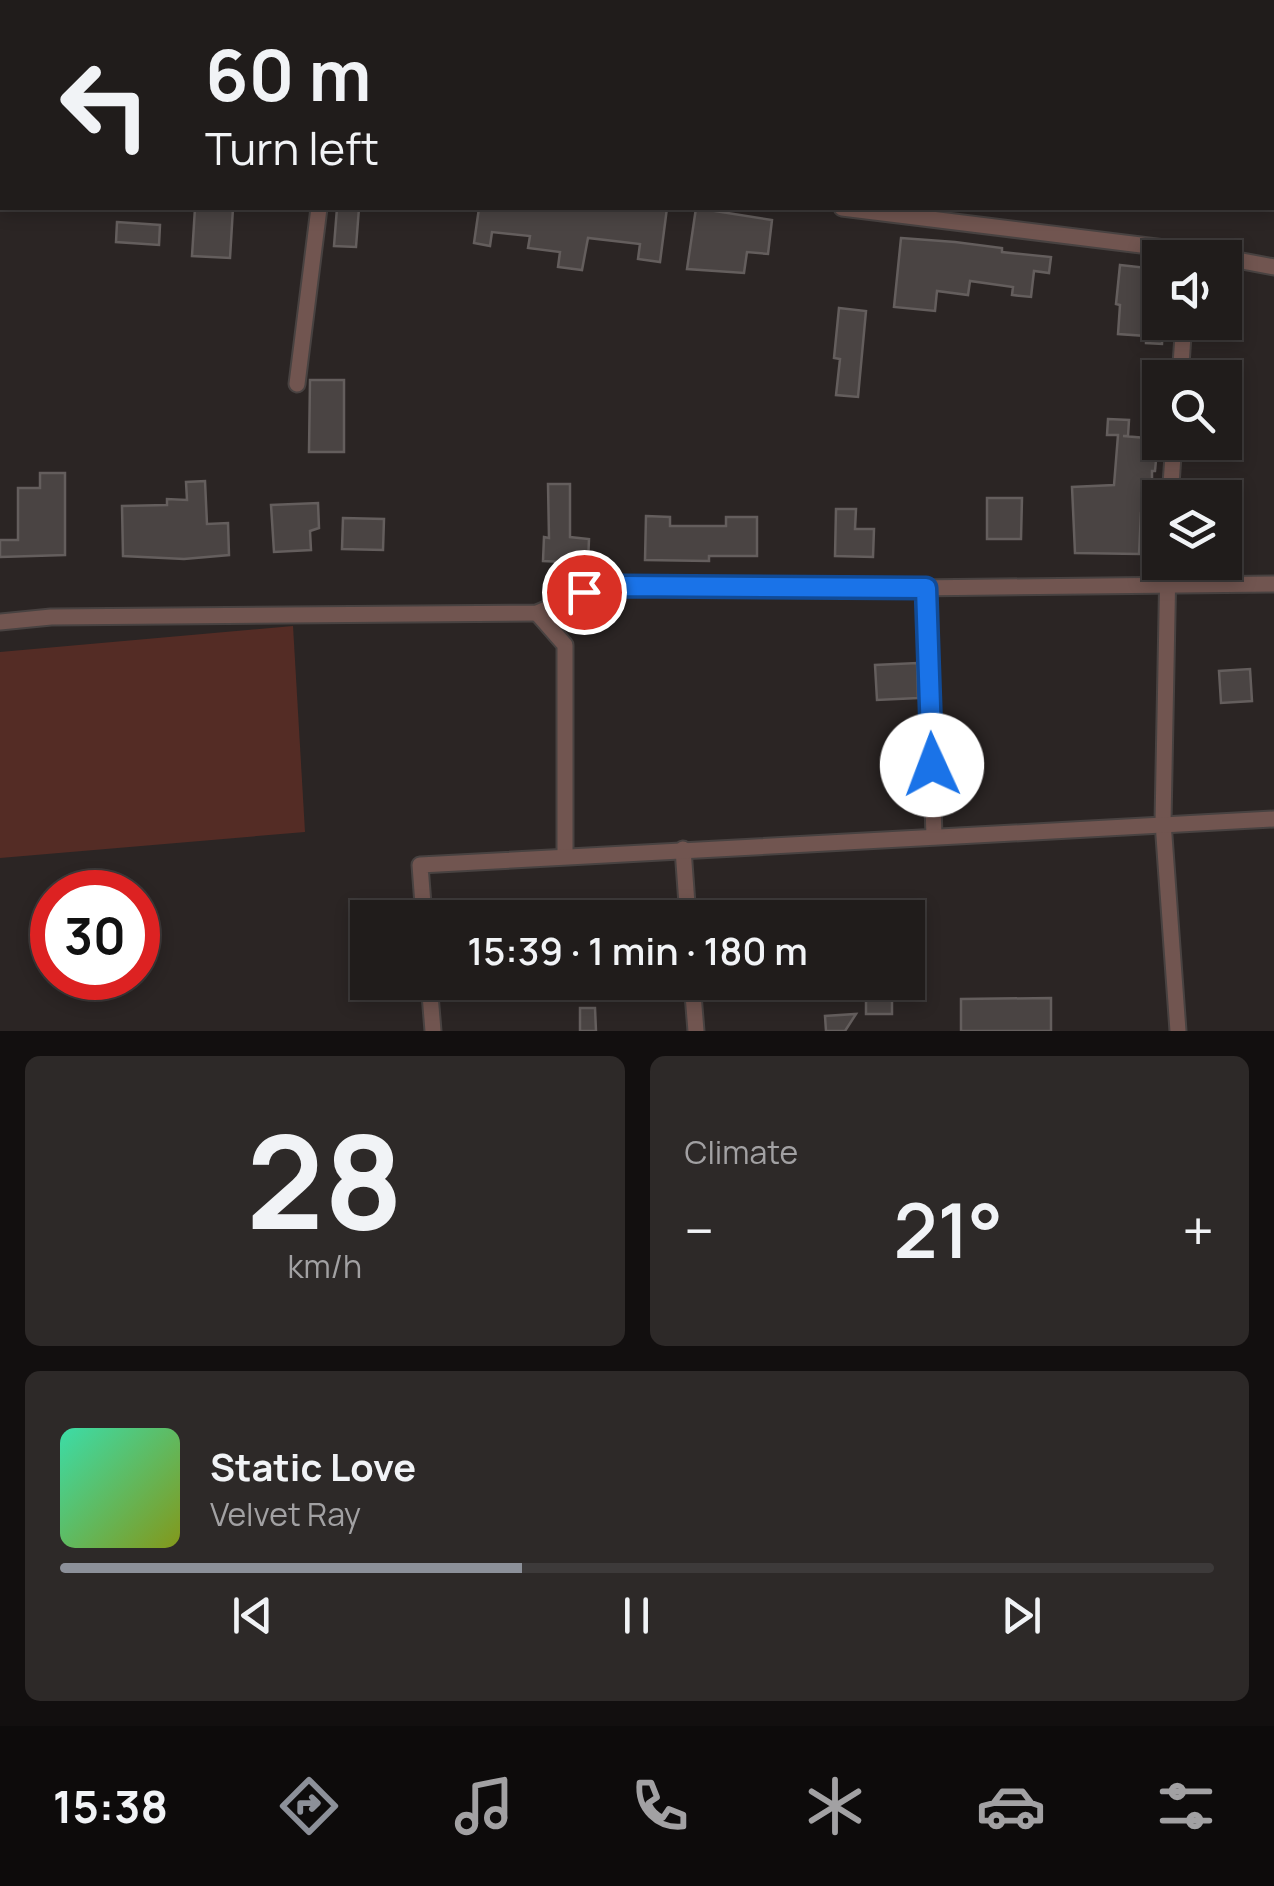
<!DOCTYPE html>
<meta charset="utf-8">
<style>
:root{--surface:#201c1b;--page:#2d2928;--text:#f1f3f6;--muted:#a2a1a3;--line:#3d3a3a;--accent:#8c9099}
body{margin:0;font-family:Manrope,sans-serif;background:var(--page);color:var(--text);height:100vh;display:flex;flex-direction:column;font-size:38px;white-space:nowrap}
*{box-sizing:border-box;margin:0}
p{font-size:32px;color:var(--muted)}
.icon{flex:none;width:55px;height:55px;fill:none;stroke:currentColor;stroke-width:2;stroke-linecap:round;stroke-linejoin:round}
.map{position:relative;height:1031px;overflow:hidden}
.drawer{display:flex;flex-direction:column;gap:25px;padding:25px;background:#120f0f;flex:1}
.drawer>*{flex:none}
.top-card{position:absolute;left:0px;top:0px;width:1275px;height:210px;box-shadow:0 5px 15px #0003,0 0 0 2px var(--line);background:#201c1b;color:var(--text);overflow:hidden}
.controls{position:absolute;left:1142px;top:240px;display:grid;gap:20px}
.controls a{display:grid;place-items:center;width:100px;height:100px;border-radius:0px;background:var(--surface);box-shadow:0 5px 15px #0003,0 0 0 2px var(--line);font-size:50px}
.speed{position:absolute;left:30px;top:870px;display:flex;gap:20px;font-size:50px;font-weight:700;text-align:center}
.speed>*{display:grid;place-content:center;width:130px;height:130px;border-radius:50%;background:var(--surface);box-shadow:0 5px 15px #0003,0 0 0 2px var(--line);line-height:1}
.speed .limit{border:15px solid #d22;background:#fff;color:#111}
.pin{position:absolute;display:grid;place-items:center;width:85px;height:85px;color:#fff;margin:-42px;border:5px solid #fff;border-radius:50%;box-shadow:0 2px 10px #0007}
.me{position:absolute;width:110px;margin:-55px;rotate:358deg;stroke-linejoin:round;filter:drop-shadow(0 0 8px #0008)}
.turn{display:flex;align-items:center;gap:35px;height:210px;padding:0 40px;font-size:45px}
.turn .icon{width:130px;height:130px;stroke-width:2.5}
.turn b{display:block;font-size:70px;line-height:85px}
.big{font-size:75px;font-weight:600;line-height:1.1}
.drawer .tile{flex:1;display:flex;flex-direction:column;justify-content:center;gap:15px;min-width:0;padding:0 35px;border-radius:15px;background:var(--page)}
.drawer .dial{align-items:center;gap:0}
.dial b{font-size:130px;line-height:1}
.song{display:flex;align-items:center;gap:30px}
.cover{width:120px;height:120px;border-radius:15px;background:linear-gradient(135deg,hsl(160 70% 55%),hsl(70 70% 35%))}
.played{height:10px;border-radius:5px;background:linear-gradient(90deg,var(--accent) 40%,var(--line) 40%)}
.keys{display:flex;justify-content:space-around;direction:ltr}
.heat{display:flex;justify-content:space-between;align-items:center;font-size:55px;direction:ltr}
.drawer .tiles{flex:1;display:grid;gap:25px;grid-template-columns:1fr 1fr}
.tile:last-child{grid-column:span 2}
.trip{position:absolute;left:350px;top:900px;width:575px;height:100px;border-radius:0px;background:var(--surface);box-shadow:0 5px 15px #0003,0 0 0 2px var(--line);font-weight:600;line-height:100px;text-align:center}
.dock{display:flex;height:160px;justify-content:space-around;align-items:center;background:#0d0b0b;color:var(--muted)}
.dock .icon{width:70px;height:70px}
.dock .on{color:var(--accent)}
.dock b{font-size:45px;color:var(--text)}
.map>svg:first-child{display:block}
.green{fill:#542c25}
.building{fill:#4a4443;stroke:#645e5d;stroke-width:2.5}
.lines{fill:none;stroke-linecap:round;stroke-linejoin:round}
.street-casing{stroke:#484241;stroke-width:19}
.street{stroke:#715550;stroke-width:15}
.route-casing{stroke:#114b97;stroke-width:25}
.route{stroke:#1a73e8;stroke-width:18}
</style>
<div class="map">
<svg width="1274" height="1031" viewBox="0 0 1274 1031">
<rect width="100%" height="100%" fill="#2b2524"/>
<path class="green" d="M 293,626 L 305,832 L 0,858 L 0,652 Z"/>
<g class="building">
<path d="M 195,208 L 233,208 L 230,258 L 192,256 Z"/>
<path d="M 337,208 L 359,208 L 356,247 L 334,246 Z"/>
<path d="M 479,208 L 667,208 L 660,262 L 638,259 L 640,244 L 588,238 L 582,270 L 558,267 L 560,252 L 528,248 L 530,236 L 492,232 L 490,246 L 474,243 Z"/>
<path d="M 696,208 L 772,220 L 768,254 L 747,252 L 744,273 L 687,269 Z"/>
<path d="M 117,222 L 160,225 L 159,245 L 116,242 Z"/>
<path d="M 901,238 L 955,242 L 1002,248 L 1002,252 L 1051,257 L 1049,273 L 1034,271 L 1031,297 L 1012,295 L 1013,287 L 970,281 L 968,295 L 937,291 L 935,311 L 894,307 Z"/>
<path d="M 1120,265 L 1148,268 L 1142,321 L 1163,322 L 1162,344 L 1146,343 L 1146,336 L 1118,334 L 1120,305 L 1116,304 Z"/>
<path d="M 839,308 L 866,311 L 858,397 L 836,395 L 840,359 L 834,358 Z"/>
<path d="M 310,380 L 344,380 L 344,452 L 309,452 Z"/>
<path d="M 1108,419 L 1129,420 L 1128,436 L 1123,436 L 1158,439 L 1155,471 L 1152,471 L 1152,513 L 1141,513 L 1139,554 L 1075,553 L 1072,487 L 1114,485 L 1118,435 L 1107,435 Z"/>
<path d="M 40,473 L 65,473 L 65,555 L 0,557 L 0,540 L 18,540 L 18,488 L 40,488 Z"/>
<path d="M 205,481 L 207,524 L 228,523 L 229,555 L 184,559 L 123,556 L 122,506 L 167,505 L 167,499 L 187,500 L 186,482 Z"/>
<path d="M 548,484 L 570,484 L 570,537 L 589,539 L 588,563 L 543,561 L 544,537 L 549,538 Z"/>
<path d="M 987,498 L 1022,498 L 1021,539 L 987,539 Z"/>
<path d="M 318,503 L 319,528 L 310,531 L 311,550 L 274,552 L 271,505 Z"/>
<path d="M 836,509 L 856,509 L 855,529 L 874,529 L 873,557 L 835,556 Z"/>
<path d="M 646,516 L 670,517 L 670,526 L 726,526 L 726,517 L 757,517 L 757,556 L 709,556 L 709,561 L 645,560 Z"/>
<path d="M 343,518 L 384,519 L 383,550 L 342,549 Z"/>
<path d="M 917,663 L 918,698 L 877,700 L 875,665 Z"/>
<path d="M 1250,669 L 1252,701 L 1221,703 L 1219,671 Z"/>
<rect x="866" y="991" width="26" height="23"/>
<path d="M 1051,998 L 1051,1031 L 961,1031 L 961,999 Z"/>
<path d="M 580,1008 L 595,1008 L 596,1031 L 580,1031 Z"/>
<path d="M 856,1014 L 845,1031 L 826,1031 L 825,1016 Z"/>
</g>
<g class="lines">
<g class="street-casing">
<g id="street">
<path d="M 0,107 L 2,107"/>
<path d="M 842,208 L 1189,251 L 1274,267"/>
<path d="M 1180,378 L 1184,322"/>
<path d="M 297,384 L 319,208"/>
<path d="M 1170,498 L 1174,442"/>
<path d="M 1168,562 L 1163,822 L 1178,1031"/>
<path d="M 926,588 L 934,836"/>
<path d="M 537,613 L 565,645 L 565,856"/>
<path d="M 0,622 L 51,617 L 537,613 L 584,592 L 622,586 L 915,588 L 1274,584"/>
<path d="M 683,849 L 688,918"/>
<path d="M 424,918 L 420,865 L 1274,819"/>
<path d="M 429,982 L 433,1031"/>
<path d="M 692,982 L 696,1031"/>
</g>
</g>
<use href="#street" class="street"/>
</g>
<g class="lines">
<g class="route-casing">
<path id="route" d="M 584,592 L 622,586 L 926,588 L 932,765"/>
</g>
<use href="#route" class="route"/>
</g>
</svg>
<div class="controls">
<a><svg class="icon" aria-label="sound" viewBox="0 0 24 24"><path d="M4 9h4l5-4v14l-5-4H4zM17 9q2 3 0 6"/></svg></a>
<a><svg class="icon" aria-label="search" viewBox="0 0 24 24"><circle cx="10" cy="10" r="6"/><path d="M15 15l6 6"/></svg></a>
<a><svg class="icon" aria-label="layers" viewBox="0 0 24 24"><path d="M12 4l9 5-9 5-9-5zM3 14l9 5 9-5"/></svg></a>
</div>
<div class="speed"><div class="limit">30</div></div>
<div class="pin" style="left:584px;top:592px;background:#d93025"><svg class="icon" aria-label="arrive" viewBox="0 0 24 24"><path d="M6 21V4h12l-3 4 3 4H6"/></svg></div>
<svg class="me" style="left:932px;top:765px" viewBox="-20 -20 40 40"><circle r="19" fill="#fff"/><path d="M0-13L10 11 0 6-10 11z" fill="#1a73e8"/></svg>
<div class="trip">15:39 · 1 min · 180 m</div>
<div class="top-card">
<div class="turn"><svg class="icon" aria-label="left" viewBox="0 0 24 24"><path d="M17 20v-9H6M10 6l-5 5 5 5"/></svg><div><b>60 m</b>Turn left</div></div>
</div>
</div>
<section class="drawer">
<div class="tiles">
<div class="tile dial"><b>28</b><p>km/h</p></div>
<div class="tile"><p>Climate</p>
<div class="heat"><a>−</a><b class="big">21°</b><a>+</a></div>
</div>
<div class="tile">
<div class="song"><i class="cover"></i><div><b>Static Love</b><p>Velvet Ray</p></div></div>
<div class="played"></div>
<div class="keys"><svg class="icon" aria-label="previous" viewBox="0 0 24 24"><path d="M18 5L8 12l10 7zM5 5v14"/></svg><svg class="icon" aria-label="pause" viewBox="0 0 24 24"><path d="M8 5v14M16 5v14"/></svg><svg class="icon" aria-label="next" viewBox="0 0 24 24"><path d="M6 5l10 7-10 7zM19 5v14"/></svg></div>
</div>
</div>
</section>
<nav class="dock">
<b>15:38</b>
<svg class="icon on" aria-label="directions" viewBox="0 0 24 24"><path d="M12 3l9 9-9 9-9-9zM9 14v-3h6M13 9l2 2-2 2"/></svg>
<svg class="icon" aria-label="music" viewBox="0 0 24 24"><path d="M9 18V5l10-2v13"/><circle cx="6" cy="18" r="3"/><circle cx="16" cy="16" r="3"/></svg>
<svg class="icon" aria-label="phone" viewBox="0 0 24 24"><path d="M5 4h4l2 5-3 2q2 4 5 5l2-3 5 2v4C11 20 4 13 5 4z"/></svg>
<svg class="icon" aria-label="climate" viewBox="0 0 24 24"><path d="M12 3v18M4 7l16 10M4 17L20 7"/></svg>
<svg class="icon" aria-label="car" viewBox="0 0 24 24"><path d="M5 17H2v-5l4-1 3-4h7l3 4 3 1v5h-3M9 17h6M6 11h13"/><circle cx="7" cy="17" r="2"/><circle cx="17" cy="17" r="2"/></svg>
<svg class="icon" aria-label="filters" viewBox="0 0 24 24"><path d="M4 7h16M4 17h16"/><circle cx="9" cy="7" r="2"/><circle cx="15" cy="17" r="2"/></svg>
</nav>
